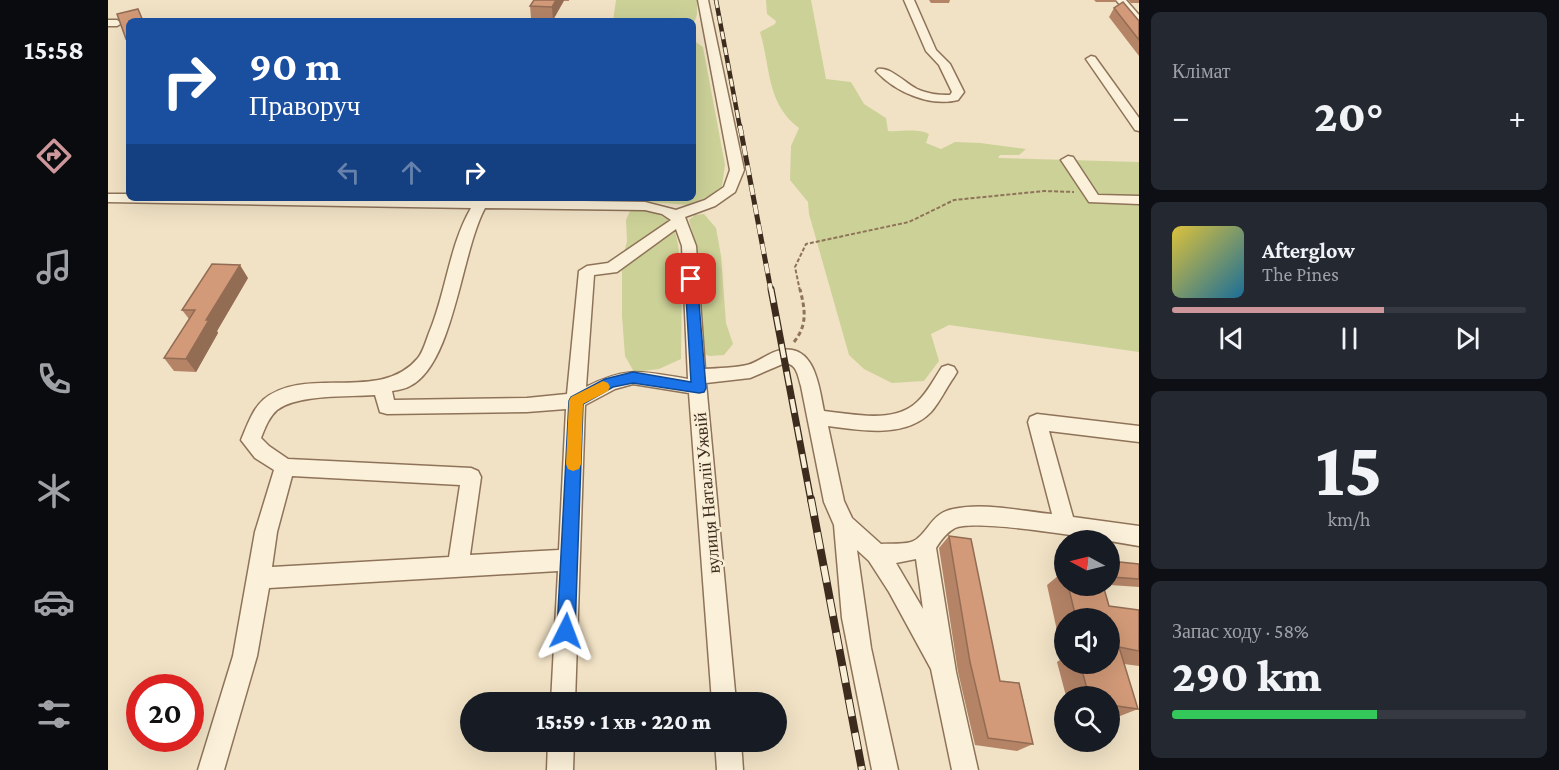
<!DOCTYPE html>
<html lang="uk">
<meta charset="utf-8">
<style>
:root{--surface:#171b24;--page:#242831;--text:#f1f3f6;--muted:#9ea1a6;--line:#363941;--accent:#cd969a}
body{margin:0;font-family:"Crimson Pro",serif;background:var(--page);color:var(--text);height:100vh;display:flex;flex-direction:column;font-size:22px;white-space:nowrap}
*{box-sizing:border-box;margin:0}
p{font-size:20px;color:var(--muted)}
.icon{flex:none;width:33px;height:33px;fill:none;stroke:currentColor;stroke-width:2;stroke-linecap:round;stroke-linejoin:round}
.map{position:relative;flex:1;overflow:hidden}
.side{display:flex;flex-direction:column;gap:12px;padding:12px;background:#0d0f14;width:420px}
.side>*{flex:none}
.guide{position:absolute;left:18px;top:18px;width:570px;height:183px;border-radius:9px;box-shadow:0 6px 24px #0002;background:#1a4fa0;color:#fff;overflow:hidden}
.needle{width:39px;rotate:277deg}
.fabs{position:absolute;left:946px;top:530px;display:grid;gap:12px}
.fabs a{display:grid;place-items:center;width:66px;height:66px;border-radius:50%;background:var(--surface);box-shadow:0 6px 24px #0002;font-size:30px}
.speed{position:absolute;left:18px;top:674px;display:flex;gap:12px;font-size:30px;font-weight:700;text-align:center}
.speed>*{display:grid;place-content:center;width:78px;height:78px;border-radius:50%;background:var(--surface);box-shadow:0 6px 24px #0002;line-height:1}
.speed .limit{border:9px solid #d22;background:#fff;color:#111}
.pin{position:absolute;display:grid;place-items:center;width:51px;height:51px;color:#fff;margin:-26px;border-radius:12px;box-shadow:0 3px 9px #0006}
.me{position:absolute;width:66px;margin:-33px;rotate:3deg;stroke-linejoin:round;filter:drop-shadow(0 0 4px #0008)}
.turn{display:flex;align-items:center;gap:21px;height:126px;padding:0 24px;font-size:27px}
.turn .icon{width:78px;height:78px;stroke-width:2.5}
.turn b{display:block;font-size:42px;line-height:51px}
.lanes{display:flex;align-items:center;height:57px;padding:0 24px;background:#0003;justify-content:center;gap:30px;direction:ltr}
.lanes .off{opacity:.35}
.big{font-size:45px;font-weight:800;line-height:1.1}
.side .card{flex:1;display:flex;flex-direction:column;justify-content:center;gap:9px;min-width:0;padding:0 21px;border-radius:9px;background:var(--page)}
.side .dial{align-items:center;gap:0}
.dial b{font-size:78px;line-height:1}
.song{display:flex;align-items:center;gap:18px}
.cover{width:72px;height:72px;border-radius:9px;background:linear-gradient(135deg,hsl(50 70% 55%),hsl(200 70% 35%))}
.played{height:6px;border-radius:3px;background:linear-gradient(90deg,var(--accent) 60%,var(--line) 60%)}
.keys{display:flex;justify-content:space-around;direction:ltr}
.heat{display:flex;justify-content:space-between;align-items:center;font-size:33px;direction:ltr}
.charge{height:9px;border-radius:4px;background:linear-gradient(90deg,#34c759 58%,var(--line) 0)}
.trip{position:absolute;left:352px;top:692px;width:327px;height:60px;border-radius:30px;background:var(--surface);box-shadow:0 6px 24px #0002;font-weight:800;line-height:60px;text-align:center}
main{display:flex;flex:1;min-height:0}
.tab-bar{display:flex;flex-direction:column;width:108px;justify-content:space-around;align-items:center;background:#090b0e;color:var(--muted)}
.tab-bar .icon{width:42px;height:42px}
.tab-bar .selected{color:var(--accent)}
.tab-bar b{font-size:27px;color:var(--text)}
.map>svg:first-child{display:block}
.green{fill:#ccd198}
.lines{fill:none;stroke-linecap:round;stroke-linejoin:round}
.minor-casing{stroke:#8e7359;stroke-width:3}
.path-far1{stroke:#8e7359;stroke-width:2;stroke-dasharray:4 2;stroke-linecap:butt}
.path{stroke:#8e7359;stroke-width:3;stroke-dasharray:4.5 3;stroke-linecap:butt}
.minor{fill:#fbf0d9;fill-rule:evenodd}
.rail-far3-casing{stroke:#3d2c1e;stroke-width:4.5}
.rail-far2-casing{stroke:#3d2c1e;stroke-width:5}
.rail-far1-casing{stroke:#3d2c1e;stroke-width:7}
.rail-casing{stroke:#3d2c1e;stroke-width:8}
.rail-far3{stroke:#f8edd5;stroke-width:3;stroke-dasharray:8;stroke-linecap:butt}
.rail-far2{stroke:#f8edd5;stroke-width:4;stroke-dasharray:10;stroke-linecap:butt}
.rail-far1{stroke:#f8edd5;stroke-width:4.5;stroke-dasharray:14;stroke-linecap:butt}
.rail{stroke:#f8edd5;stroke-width:6;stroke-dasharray:17;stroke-linecap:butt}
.wall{fill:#b58467;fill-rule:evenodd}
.shaded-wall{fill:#936c54}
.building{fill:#d29a78;stroke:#936c54;stroke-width:1.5}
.route{fill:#1a73e8;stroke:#114b97;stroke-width:1.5}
.slow{fill:#f59e0b}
.labels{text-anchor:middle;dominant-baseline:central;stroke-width:5;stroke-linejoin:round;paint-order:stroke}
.street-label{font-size:18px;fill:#3d2c1e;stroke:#f8edd5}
</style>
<main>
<nav class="tab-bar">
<b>15:58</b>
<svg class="icon selected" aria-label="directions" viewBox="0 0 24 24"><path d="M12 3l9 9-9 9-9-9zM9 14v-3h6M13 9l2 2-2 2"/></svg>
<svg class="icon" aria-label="music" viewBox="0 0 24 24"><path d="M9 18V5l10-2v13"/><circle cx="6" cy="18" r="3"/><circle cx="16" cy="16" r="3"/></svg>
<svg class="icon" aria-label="phone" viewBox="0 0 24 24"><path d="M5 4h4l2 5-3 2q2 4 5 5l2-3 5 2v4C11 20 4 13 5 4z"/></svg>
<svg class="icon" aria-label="climate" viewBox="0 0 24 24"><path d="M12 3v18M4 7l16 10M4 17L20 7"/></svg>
<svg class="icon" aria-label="car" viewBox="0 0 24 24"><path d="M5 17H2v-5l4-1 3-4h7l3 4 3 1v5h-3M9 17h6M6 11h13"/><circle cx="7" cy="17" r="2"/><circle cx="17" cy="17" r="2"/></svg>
<svg class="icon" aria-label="filters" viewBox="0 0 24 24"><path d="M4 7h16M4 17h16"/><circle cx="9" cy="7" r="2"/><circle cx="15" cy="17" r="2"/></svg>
</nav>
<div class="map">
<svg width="1031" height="770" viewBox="0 0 1031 770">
<rect width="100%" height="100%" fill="#f1e2c5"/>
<g class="green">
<path d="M 508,0 L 589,0 L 589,14 L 585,27 L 585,21 L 505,21 Z"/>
<path d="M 658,0 L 703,0 L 718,79 L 743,82 L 756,104 L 778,118 L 780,131 C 794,132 810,128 821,134 L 818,143 L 833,149 L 847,142 L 872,143 L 918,149 L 911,155 L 892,155 L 890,158 L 1031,162 L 1031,352 L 841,325 L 823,334 L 831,361 L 816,381 L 784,383 L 756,369 L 741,355 L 701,214 L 700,202 L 682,180 L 683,146 L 691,128 C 658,103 663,68 652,32 L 667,24 L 668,21 L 659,14 Z"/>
<path d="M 585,40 L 595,47 L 617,165 L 614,186 L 601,196 L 581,205 L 515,200 L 513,198 L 585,198 Z"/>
<path d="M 536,210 C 546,213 558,215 564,225 C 577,247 573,329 573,359 L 551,369 L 526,372 L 517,356 L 514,316 L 514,261 L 519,241 L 518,220 L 522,211 Z"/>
<path d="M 596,214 L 608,228 L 613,256 L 618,323 L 625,344 L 616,355 L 601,356 L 595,353 L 588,246 L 581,220 L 587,215 Z"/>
</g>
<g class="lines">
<g class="minor-casing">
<g id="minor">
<path d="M 590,0 L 600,0 L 636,170 L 627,192 L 607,206 L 577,217 L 588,246 L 597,369 C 611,368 626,368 639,365 C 651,362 661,352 673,350 C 707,344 711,387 716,411 C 745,414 786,424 809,402 C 819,393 826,379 834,367 L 840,365 L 846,367 L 849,372 L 846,377 C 838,388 832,402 823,412 C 797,439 752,430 720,426 L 736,501 L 744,518 L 773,544 C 784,543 801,546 810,538 C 822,528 825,513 845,509 C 876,502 912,511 944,514 L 920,422 L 922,417 L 929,414 L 1031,426 L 1031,442 L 941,431 L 965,517 L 1031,526 L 1031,546 C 1002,541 869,518 847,528 C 838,533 833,540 828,548 L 848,672 L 870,770 L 844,770 L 823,669 L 781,592 L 761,561 L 749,550 L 763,648 L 790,770 L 764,770 L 734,618 L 726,525 L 716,502 L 693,386 C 690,376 689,364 677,363 L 642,378 L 598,383 L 628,702 L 604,702 L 581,393 L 525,384 L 507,389 L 477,405 L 467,702 L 443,702 L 450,571 L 161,588 L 149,656 L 116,770 L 90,770 L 125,656 L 147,532 L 166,470 L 147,458 L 133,440 C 139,426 144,410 155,400 C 197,364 272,404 310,358 C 315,352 318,341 321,333 C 338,293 341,246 363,208 L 0,202 L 0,194 L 21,194 L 21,198 L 295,198 L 537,202 L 568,210 L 597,200 L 616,187 L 622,170 ZM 377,208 L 537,210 L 554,214 L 563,220 L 500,263 L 479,266 L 471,271 L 459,394 L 419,398 L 286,400 L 284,391 C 290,390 297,389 302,386 C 346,364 353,252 377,208 ZM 568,229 L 574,246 L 580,379 C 535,372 521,365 478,387 L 486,275 L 509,272 ZM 267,395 L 272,412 L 279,414 L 419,412 L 458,409 L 451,550 L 362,555 L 373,477 L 370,471 L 363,468 L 180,459 L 161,446 L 153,438 C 157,428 161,417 169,410 C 190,394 241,397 267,395 ZM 184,476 L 352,485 L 341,557 L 164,567 L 169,532 ZM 808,559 L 815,609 L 788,563 Z"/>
<path d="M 796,0 L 806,0 L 828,50 L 842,64 L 856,92 L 850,100 C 822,107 787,92 768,71 L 770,69 C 783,67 797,83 809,89 C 820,94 830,95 842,95 L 844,92 L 831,65 L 818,51 Z"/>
<path d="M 1008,0 L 1018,0 L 1031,15 L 1031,24 L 1027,23 Z"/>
<path d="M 0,20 L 9,20 L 14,23 L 9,26 L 0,26 Z"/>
<path d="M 983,56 L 987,57 L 1031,118 L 1031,131 L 1027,130 L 978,59 Z"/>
<path d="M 960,156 L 965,157 L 990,195 L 1031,196 L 1031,204 L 981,202 L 953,160 Z"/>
<path d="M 440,741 L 466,741 L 465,770 L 439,770 Z"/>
<path d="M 607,741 L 633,741 L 635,770 L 609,770 Z"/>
</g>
</g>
<path class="path-far1" d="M 692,291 L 687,267 L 698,244 L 801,222 L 846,200 L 936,191 L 966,192"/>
<path class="path" d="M 686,342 C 700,324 697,310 692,289"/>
<use href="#minor" class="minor"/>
<g class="rail-far3-casing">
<path id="rail-far3" d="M 608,0 L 632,128"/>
</g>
<g class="rail-far2-casing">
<path id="rail-far2" d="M 632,126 L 663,291"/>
</g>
<g class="rail-far1-casing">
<path id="rail-far1" d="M 663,289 L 703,501"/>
</g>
<g class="rail-casing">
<path id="rail" d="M 703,499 L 754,770"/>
</g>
<use href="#rail-far3" class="rail-far3"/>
<use href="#rail-far2" class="rail-far2"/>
<use href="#rail-far1" class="rail-far1"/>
<use href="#rail" class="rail"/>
</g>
<g class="wall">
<path d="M 426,0 L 461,0 L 461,1 L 456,1 L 445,20 L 423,18 L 422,6 Z"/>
<path d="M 821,0 L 842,0 L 841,3 L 823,3 Z"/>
<path d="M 986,0 L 1008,0 L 1007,2 L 988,2 Z"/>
<path d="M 1020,0 L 1031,0 L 1031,3 L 1023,3 Z"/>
<path d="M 1006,8 L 1031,21 L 1031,56 L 1001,17 Z"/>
<path d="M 140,278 L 109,331 L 110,333 L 88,372 L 66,371 L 56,358 L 81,319 L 74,310 Z"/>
<path d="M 841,536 L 892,681 L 925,744 L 909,751 L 867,745 L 850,672 L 831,548 Z"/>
<path d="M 1002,561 L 1031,564 L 1031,587 L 1002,585 Z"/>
<path d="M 956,571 L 957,585 L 960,585 L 1001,606 L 1031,610 L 1031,666 L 1016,664 L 1030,709 L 1007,718 L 1002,718 L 1002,696 L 958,696 L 949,662 L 955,658 L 939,585 ZM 957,618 L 1002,618 L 1002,663 L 957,663 Z"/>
</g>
<g class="shaded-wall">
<path d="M 448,0 L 456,0 L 445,20 L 444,7 Z"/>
<path d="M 132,265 L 140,278 L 109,331 L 110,333 L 88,372 L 78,359 L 98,320 Z"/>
</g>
<g class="building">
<path d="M 426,0 L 448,0 L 444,7 L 422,6 Z"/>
<path d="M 1015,2 L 1031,21 L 1031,40 L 1006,8 Z"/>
<path d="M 30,9 L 35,21 L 21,21 L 21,38 L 18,39 L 9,14 Z"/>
<path d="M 104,264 L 132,265 L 98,320 L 101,320 L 78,359 L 56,358 L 87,310 L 74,310 Z"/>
<path d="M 841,536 L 863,539 L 892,681 L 911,683 L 925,744 L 880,738 L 862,662 Z"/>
<path d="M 1002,561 L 1031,564 L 1031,579 L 1003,577 L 1002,573 Z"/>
<path d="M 960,585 L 995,585 L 1001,606 L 1031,610 L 1031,651 L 1011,647 L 1030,709 L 1002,705 L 1002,696 L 981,696 L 972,663 L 1002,663 L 1002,618 L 968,618 Z"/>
</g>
<path class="route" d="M 583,275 L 589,279 L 598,388 L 596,392 L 591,393 L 525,383 L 505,387 L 475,404 L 467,631 L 464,637 L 458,640 L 452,637 L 449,631 L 461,401 L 463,397 L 497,379 L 525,372 L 583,382 L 577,279 Z"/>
<path class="slow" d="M 495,381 L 500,383 L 502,387 L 500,391 L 475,404 L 473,464 L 471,469 L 465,471 L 460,469 L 458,464 L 461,401 L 463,397 Z"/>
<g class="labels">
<g class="street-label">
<text transform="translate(599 493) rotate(-95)">вулиця Наталії Ужвій</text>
</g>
</g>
</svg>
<div class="fabs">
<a><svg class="needle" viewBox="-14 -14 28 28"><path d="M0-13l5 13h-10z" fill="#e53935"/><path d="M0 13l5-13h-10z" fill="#9ea1a6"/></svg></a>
<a><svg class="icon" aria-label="sound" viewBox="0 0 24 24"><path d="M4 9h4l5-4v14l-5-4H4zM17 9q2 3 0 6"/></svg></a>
<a><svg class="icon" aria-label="search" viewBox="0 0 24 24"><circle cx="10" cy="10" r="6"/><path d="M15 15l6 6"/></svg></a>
</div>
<div class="speed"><div class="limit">20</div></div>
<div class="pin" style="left:583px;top:279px;background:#d93025"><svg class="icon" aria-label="arrive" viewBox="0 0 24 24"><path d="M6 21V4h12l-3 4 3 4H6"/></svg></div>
<svg class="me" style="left:458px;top:631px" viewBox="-20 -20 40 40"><path d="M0-17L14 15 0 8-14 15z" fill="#1a73e8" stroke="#fff" stroke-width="4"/></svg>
<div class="trip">15:59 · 1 хв · 220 m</div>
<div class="guide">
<div class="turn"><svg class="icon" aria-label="right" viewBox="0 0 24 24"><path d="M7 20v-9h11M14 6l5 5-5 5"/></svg><div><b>90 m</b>Праворуч</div></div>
<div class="lanes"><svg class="icon off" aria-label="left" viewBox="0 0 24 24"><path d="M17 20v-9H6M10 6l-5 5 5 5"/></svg><svg class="icon off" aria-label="ahead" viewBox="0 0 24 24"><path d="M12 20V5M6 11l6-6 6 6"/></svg><svg class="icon" aria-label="right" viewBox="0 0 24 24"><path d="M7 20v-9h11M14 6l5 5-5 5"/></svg></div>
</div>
</div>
<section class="side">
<div class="card"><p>Клімат</p>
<div class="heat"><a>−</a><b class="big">20°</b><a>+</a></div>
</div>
<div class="card">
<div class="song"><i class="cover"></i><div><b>Afterglow</b><p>The Pines</p></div></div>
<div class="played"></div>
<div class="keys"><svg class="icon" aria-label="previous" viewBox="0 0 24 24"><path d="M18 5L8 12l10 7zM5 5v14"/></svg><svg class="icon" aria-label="pause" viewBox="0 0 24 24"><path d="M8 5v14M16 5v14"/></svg><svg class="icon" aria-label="next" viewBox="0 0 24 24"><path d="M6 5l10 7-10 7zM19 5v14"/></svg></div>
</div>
<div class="card dial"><b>15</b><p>km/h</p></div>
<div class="card"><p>Запас ходу · 58%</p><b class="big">290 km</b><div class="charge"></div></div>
</section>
</main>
